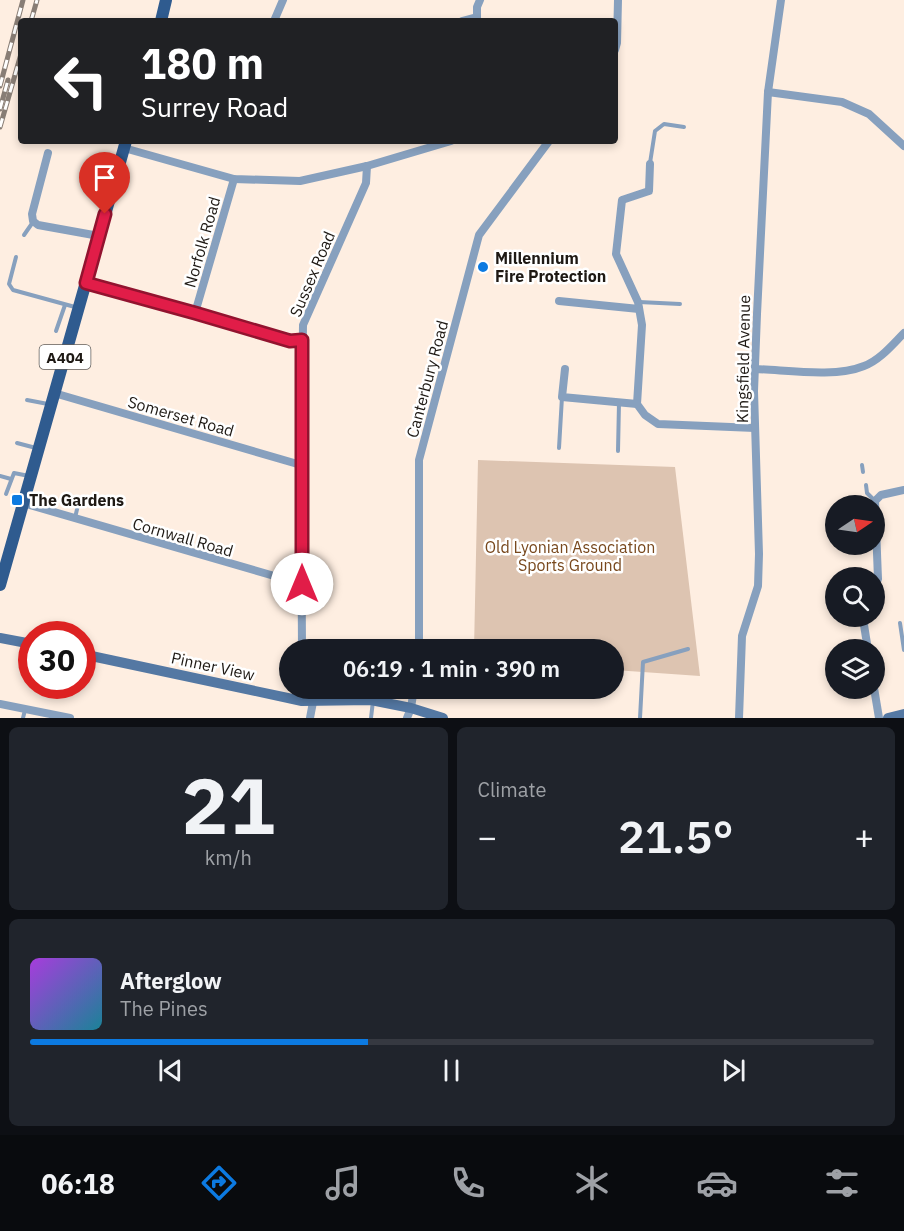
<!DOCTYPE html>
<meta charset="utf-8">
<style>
:root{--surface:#171b24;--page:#20242c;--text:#f1f3f6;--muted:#9ea1a6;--line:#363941;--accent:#0c7ae1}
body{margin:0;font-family:"IBM Plex Sans",sans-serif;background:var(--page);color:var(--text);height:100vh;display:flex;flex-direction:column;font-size:22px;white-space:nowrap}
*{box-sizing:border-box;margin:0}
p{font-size:20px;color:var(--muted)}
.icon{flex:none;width:33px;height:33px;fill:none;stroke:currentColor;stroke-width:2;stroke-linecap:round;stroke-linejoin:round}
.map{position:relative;height:718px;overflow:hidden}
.drawer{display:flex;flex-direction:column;gap:9px;padding:9px;background:#0d0f14;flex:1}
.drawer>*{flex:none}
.guide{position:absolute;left:18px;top:18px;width:600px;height:126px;border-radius:6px;box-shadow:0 3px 9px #0003;background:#202124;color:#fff;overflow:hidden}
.needle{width:39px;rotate:77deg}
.controls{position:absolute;left:825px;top:495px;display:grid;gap:12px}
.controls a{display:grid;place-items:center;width:60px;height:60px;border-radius:50%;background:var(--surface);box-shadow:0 3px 9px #0003;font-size:30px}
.speed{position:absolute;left:18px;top:621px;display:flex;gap:12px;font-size:30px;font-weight:700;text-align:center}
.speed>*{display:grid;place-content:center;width:78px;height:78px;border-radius:50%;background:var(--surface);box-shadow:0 3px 9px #0003;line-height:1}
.speed .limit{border:9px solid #d22;background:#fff;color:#111}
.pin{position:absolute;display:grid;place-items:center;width:51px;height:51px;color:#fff;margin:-62px -26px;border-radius:50% 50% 50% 0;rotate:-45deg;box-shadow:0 0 6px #0007}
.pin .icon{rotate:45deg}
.me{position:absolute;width:66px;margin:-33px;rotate:0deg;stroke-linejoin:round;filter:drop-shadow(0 0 4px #0008)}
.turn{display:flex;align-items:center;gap:21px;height:126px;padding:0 24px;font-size:27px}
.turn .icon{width:78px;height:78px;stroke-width:2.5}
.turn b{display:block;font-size:42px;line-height:51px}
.big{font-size:45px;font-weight:600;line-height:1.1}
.drawer .tile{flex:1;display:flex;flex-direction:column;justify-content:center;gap:9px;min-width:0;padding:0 21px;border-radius:9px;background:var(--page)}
.drawer .dial{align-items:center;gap:0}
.dial b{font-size:78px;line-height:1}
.song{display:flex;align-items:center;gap:18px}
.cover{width:72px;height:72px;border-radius:9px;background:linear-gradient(135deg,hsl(280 70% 55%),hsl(190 70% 35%))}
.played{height:6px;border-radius:3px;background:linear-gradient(90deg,var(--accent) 40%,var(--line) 40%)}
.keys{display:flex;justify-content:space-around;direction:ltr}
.heat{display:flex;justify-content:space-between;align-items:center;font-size:33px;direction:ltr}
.drawer .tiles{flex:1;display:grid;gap:9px;grid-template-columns:1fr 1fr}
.tile:last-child{grid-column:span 2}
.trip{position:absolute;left:279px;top:639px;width:345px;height:60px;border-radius:30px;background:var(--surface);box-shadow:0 3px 9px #0003;font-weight:600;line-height:60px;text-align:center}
.menu{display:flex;height:96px;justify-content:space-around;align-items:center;background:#090b0e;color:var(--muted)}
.menu .icon{width:42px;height:42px}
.menu .active{color:var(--accent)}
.menu b{font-size:27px;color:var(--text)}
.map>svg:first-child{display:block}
.green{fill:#ddc4b1}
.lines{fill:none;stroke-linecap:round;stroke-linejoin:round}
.lane{stroke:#87a0be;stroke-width:4}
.street{stroke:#87a0be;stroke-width:8}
.secondary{stroke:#5478a3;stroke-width:10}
.primary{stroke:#2f5b8f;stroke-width:12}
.rail-casing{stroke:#887d75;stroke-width:5}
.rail{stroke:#fff;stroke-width:3;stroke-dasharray:9;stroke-linecap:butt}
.route-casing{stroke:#92132f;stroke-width:15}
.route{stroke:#e11d48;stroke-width:10}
.poi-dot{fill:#0c7ae1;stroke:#fff;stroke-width:2}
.labels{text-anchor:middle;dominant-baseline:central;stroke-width:5;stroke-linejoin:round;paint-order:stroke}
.shield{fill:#fff;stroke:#625e5a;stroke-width:1.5}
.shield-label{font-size:15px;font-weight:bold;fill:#1e1914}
.street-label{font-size:16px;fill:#1e1914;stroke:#fff}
.poi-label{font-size:16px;font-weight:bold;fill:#1e1914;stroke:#fff;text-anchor:start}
.park-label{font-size:16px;fill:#78481d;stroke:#fff}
</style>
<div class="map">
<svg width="904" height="718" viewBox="0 0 904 718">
<rect width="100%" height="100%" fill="#feeee1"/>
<path class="green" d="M 478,460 L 675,467 L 700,676 L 614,670 L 614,650 L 474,650 Z"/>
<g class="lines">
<g class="lane">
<path d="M 650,163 L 655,131 L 664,124 L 684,127"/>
<path d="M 24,235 L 33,222"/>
<path d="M 16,257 L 9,284 L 13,290 L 75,307"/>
<path d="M 639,302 L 680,304"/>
<path d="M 56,331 L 65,305"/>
<path d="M 27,400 L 48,404"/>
<path d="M 17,443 L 36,448"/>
<path d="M 559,448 L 562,397"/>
<path d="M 618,451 L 619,403"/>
<path d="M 862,465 L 863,472"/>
<path d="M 0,476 L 11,479"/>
<path d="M 866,485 L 867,493 L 875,501"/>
<path d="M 6,494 L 14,473 L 29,476"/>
<path d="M 72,503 L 78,505 L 75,518"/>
<path d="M 900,623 L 904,650"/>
<path d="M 23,718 L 25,710"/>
<path d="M 371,718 L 373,701"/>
<path d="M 640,718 L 643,662 L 688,649"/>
</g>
<g class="street">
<path d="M 274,21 L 283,0"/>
<path d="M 462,21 L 477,17"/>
<path d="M 477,21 L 477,7 L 480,0"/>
<path d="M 615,50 L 617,43 L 618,0"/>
<path d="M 768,92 L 842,102 L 869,114 L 904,146"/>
<path d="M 124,148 L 234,179 L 300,181 L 367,166 L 451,141"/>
<path d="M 48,153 L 32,214 L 33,221 L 38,225 L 99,236"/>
<path d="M 650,164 L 649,191 L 622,200 L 616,254 L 638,302 L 642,325 L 637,404 L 645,415 L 658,424 L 755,428"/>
<path d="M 86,283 L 195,313 L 290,341 L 302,340"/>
<path d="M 559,301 L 639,309"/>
<path d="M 195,313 L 234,179"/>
<path d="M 565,369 L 562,397 L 637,404"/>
<path d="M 755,369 C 787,370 835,378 864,366 C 880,360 892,345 904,333"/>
<path d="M 54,393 L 301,465"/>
<path d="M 23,503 L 302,584"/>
<path d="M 874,590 L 878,579 L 875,501 L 881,495 L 904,490"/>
<path d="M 866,616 L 864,625 L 868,650"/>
<path d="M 302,650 L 301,465 L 303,325 L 366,183 L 367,166"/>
<path d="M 419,650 L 419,460 L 479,235 L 549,141"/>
<path d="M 302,688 L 302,701"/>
<path d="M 874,688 L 879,718"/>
<path d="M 0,704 L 70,718"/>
<path d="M 310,718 L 313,702"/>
<path d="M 407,718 L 411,708 L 414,688"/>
<path d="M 739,718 L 742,636 L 758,586 L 759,554 L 754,391 L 757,314 L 768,92 L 781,0"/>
</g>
<g class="secondary">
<path d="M 0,638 L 32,644"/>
<path d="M 82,654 L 302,701 L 371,700 L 411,708 L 443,718"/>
<path d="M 888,718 L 904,714"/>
</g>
<g class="primary">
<path d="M 161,21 L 166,0"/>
<path d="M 0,585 L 126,141"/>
</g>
<g class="rail-casing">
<g id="rail">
<path d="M 31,21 L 37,0"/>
<path d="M 0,86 L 23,0"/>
<path d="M 0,109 L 8,80"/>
<path d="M 0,127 L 21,54"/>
</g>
</g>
<use href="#rail" class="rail"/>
</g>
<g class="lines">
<g class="route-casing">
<path id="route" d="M 105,214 L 86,283 L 195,313 L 290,341 L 302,340 L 302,584"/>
</g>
<use href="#route" class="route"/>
</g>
<g class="poi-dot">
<circle cx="483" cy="267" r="6"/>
<rect x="11" y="494" width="12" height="12" rx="3"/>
</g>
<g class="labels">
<rect class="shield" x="39.5" y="345" width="51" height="24" rx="4.5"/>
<g class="shield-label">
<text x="65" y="357">A404</text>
</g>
<g class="street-label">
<text transform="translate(202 242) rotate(-74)">Norfolk Road</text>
<text transform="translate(312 274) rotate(-67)">Sussex Road</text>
<text transform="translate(743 359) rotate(-89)">Kingsfield Avenue</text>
<text transform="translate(427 379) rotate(-75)">Canterbury Road</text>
<text transform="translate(181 416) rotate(16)">Somerset Road</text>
<text transform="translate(183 537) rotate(16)">Cornwall Road</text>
<text transform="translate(213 666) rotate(12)">Pinner View</text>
</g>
<g class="poi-label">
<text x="495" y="258">Millennium<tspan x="495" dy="18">Fire Protection</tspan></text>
<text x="29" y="500">The Gardens</text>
</g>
<g class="park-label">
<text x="570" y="547">Old Lyonian Association<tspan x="570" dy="18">Sports Ground</tspan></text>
</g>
</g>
</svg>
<div class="controls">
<a><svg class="needle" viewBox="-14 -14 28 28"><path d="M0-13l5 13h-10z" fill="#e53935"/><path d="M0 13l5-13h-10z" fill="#9ea1a6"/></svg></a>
<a><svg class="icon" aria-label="search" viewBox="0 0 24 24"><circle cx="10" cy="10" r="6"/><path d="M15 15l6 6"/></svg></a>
<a><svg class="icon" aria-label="layers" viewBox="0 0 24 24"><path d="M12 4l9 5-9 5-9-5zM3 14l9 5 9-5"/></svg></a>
</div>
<div class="speed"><div class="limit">30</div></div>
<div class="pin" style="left:105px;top:214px;background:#d93025"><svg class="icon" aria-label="arrive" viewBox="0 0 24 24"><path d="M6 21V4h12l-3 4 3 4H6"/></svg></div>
<svg class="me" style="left:302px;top:584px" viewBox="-20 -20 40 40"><circle r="19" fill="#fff"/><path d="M0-13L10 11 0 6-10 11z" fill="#e11d48"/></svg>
<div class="trip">06:19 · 1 min · 390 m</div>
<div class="guide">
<div class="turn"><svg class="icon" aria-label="left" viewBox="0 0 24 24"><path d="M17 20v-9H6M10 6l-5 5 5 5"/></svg><div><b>180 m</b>Surrey Road</div></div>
</div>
</div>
<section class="drawer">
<div class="tiles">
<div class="tile dial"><b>21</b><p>km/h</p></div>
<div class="tile"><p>Climate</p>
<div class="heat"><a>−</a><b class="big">21.5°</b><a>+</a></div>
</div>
<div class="tile">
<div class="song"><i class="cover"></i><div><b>Afterglow</b><p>The Pines</p></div></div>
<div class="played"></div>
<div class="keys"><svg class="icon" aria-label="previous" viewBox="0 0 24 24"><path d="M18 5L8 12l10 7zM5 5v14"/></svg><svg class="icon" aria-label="pause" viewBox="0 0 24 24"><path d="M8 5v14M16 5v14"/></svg><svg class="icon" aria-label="next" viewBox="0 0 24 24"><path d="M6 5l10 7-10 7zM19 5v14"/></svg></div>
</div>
</div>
</section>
<nav class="menu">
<b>06:18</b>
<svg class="icon active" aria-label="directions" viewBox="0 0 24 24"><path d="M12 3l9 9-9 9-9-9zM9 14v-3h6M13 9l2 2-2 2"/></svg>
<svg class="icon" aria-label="music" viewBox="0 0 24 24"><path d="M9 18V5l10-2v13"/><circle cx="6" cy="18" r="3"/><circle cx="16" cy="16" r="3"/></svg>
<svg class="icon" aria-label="phone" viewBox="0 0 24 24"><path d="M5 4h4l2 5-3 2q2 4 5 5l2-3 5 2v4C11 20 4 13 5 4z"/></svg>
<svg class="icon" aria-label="climate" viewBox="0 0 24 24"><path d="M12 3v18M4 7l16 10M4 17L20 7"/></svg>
<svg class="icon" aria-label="car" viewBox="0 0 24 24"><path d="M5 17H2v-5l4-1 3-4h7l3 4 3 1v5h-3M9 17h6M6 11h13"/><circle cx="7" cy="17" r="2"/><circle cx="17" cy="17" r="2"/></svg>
<svg class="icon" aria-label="filters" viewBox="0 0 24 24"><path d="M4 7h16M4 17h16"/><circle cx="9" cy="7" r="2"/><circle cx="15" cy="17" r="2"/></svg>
</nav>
